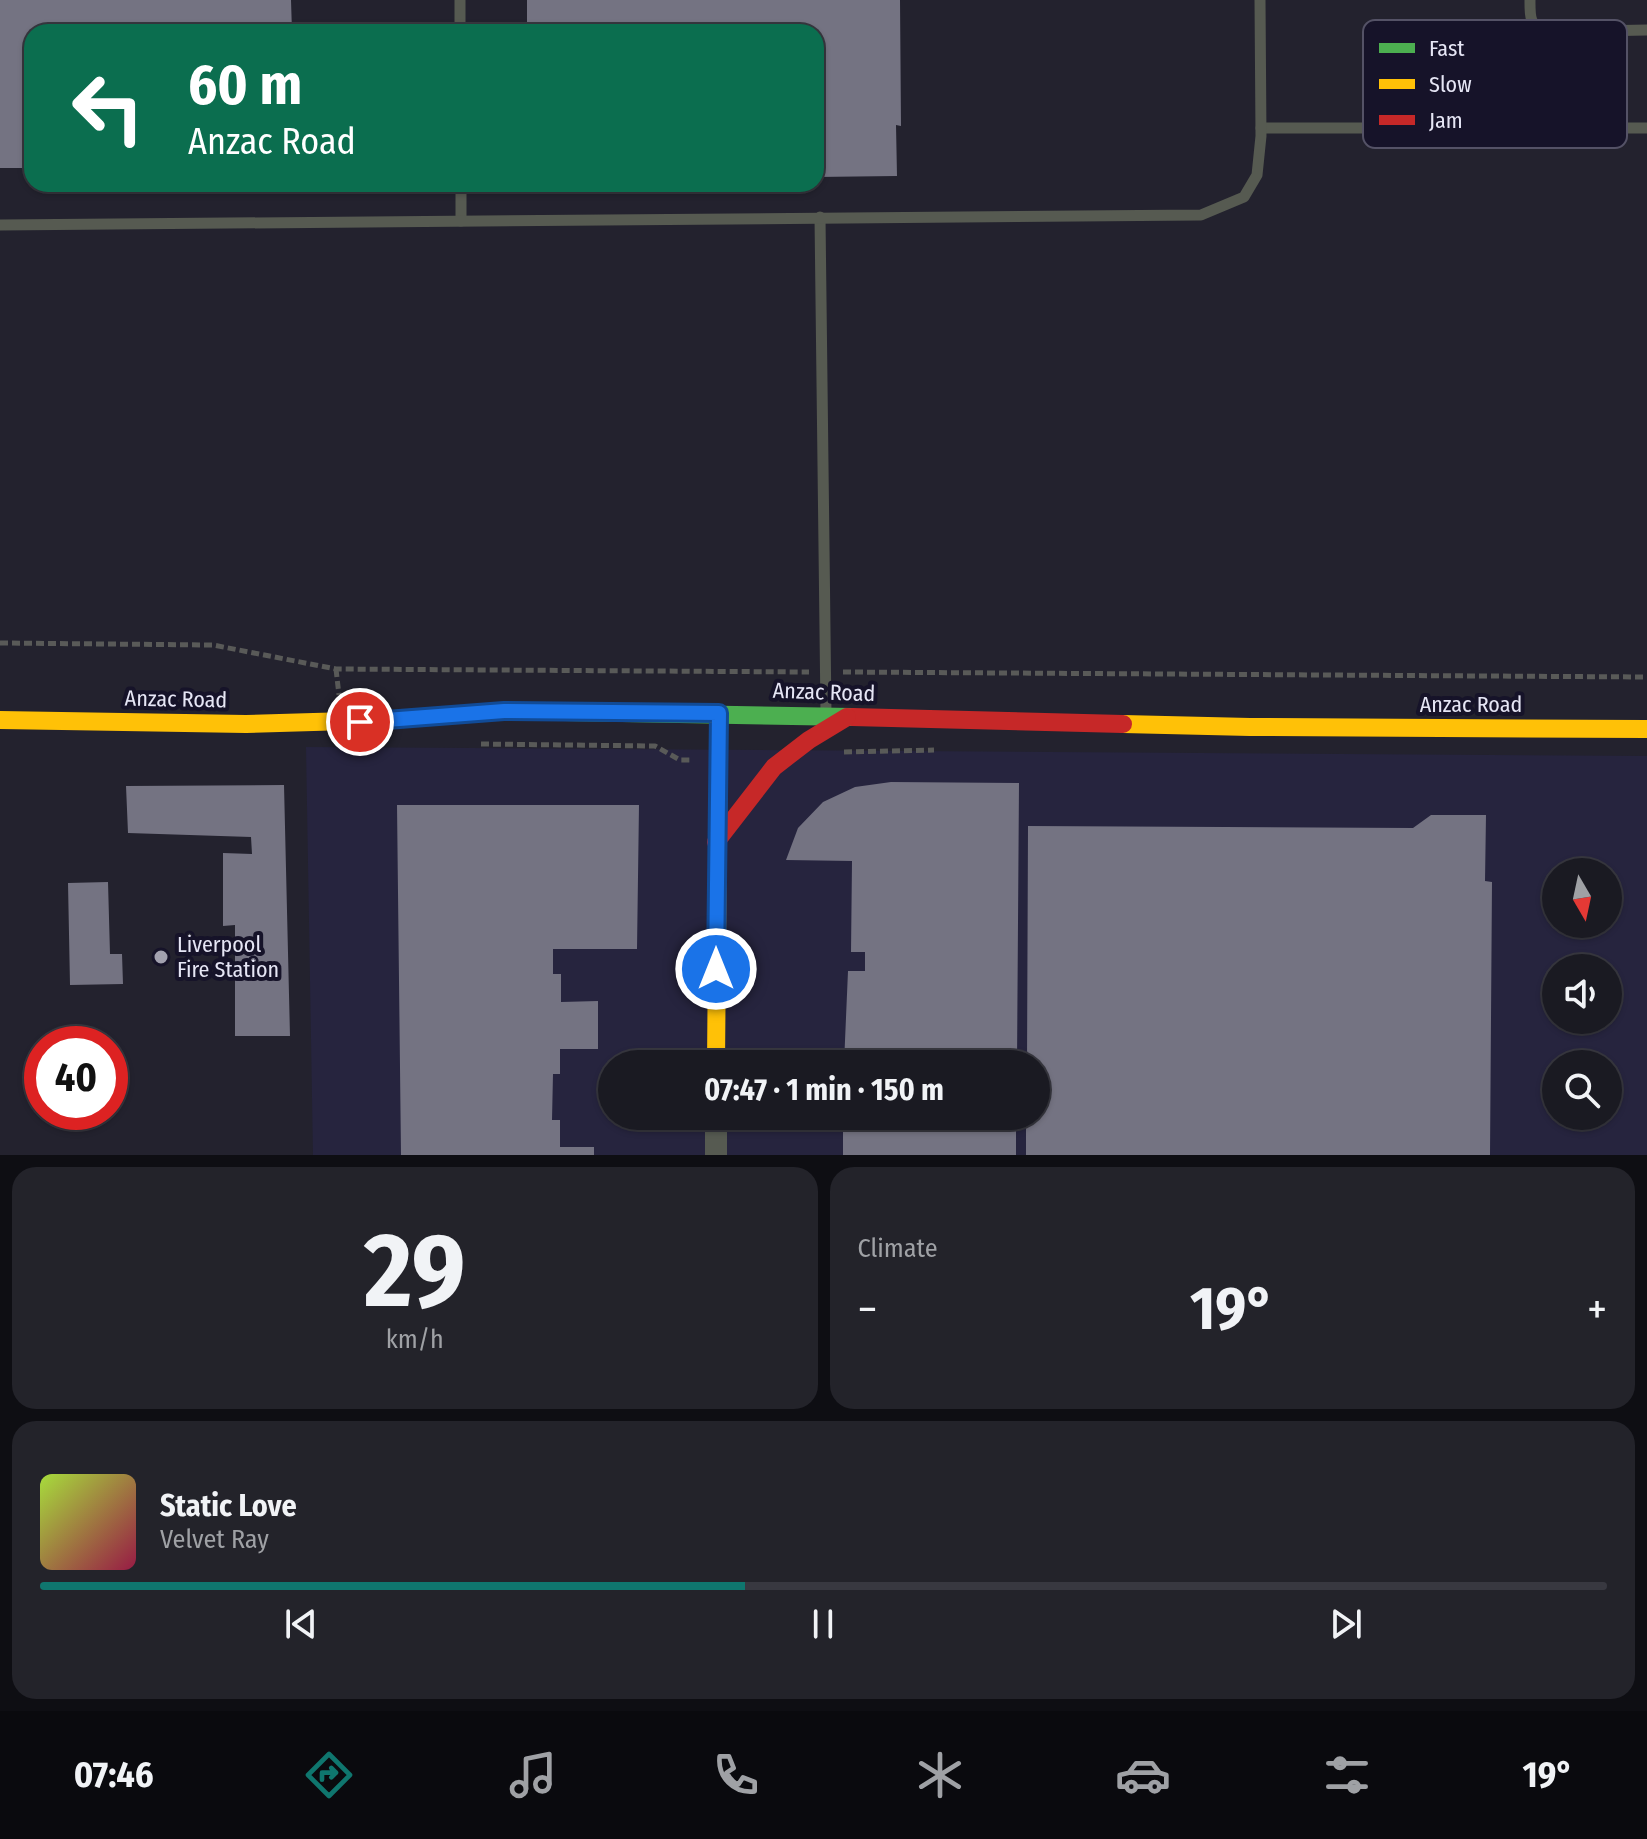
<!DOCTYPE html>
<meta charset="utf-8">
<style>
:root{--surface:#1a1a22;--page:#23232a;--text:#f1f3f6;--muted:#9fa1a5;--line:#383840;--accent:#0f766e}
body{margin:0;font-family:"Fira Sans Condensed",sans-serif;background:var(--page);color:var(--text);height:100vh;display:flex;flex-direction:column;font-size:30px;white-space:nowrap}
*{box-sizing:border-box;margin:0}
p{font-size:26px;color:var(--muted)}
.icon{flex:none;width:44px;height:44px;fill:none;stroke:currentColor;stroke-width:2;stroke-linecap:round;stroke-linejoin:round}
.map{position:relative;height:1155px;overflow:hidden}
.drawer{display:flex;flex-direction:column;gap:12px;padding:12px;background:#0e0e13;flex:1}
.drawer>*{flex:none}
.hud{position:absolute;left:24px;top:24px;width:800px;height:168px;border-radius:24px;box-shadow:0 2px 6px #0004,0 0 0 2px var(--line);background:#0b6e4f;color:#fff;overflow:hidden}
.needle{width:52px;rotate:171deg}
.buttons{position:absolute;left:1542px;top:858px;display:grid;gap:16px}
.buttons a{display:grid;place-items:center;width:80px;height:80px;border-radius:50%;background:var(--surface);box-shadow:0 2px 6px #0004,0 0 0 2px var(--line);font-size:40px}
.speed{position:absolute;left:24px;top:1026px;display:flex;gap:16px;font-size:40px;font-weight:700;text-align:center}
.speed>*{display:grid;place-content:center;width:104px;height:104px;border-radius:50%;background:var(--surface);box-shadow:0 2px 6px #0004,0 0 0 2px var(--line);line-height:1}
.speed .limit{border:12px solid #d22;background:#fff;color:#111}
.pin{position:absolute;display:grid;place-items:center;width:68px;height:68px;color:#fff;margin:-34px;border:4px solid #fff;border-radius:50%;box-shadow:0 2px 8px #0007}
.me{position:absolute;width:88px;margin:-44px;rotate:0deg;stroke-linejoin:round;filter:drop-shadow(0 0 6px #0008)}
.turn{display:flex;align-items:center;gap:28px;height:168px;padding:0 32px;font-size:36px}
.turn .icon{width:104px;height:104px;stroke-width:2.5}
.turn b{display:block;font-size:56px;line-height:68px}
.big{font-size:60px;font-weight:700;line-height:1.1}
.drawer .widget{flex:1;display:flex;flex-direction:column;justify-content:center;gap:12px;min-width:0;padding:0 28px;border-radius:24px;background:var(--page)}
.drawer .dial{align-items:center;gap:0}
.dial b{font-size:104px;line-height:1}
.song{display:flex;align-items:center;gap:24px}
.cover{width:96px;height:96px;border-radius:12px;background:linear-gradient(135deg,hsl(80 70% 55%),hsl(340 70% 35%))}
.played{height:8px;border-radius:4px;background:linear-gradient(90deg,var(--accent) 45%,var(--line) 45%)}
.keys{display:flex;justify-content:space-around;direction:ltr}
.heat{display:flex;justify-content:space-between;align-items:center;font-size:44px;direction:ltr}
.drawer .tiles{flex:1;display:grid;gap:12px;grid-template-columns:1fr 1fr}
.widget:last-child{grid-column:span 2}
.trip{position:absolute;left:598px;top:1050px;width:452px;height:80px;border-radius:40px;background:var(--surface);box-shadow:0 2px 6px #0004,0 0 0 2px var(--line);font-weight:700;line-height:80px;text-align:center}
.menu{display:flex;height:128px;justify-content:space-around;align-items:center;background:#0a0a0e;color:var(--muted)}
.menu .icon{width:56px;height:56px}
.menu .current{color:var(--accent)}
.menu b{font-size:36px;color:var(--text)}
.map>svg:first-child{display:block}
.built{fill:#26243e;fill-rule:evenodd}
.building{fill:#747382}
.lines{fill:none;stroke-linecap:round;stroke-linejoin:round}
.path{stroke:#595a58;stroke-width:5;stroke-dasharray:8 4;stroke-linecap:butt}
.lane{stroke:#565a51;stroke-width:11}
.street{stroke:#565a51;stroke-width:22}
.fast{stroke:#4caf50;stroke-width:18}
.slow{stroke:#ffc107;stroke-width:18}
.jam{stroke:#c62828;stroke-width:18}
.route-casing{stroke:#114b97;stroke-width:20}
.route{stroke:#1a73e8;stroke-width:14}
.poi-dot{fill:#a2a1af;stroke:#161329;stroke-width:3}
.labels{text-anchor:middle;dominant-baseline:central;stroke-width:8;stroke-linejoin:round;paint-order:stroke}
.street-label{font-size:22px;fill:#e6e6f5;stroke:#161329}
.poi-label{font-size:22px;fill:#e6e6f5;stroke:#161329;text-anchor:start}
.key{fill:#161329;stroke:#545266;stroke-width:2}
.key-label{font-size:22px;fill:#e6e6f5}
</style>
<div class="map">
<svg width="1647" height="1155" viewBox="0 0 1647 1155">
<rect width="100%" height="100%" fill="#23222e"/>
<path class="built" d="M 306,747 L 1647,756 L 1647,1155 L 313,1155 ZM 1556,872 L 1608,872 L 1608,924 L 1556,924 ZM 1556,968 L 1608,968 L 1608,1020 L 1556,1020 ZM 612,1064 L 1036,1064 L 1036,1116 L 612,1116 ZM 1556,1064 L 1608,1064 L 1608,1116 L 1556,1116 Z"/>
<g class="building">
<path d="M 0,0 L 291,0 L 292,32 L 32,32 L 32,168 L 0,168 Z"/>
<path d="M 527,0 L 900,0 L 901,126 L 896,125 L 897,176 L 816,177 L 816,32 L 527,32 Z"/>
<path d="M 891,782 L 1019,783 L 1017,1064 L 844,1064 L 848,971 L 865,971 L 865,952 L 851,952 L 852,861 L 786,860 L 798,828 L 823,802 L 855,787 Z"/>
<path d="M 284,785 L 290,1036 L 235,1036 L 235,925 L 223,926 L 223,853 L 252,854 L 251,837 L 128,833 L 126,786 Z"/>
<path d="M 397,805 L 639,805 L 637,949 L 553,949 L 553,974 L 561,974 L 561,1002 L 598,1001 L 598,1049 L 560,1049 L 560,1074 L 553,1074 L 552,1120 L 560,1120 L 560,1147 L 594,1147 L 594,1155 L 401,1155 Z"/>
<path d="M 1431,815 L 1486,815 L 1485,881 L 1492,882 L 1490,1155 L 1026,1155 L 1026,1116 L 1036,1116 L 1036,1064 L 1027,1064 L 1028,826 L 1413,828 Z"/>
<path d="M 108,882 L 110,954 L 122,954 L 123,984 L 70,985 L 68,883 Z"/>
<rect x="843" y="1116" width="173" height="39"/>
</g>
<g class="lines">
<g class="path">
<path d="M 0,643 L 213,645 L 336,669 L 809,672"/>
<path d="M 336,669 L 339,695"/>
<path d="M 843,672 L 1647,677"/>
<path d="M 481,744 L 655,746 L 680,760 L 692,760"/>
<path d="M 844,752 L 934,750"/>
</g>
<g class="lane">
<path d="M 460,0 L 460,32"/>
<path d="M 1530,0 C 1530,15 1529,25 1544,32 L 1647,30"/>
<path d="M 1261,128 L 1647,128"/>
<path d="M 461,184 L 461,221"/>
<path d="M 820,217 L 826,713"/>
<path d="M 0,225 L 1201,215 L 1244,197 L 1257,175 L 1261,136 L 1260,0"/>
</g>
<path class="street" d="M 716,1155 L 716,1116"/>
<path class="fast" d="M 382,720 L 504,711 L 852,717"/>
<g class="slow">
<path d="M 0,720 L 246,724 L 382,720"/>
<path d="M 1123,724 L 1250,727 L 1647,729"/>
<path d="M 716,1064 L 719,713"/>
</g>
<g class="jam">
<path d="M 852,717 L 1123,724"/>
<path d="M 716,842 L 774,767 L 809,740 L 847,717"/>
</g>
</g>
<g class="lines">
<g class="route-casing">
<path id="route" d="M 360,722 L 504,711 L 719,713 L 716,969"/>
</g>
<use href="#route" class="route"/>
</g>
<circle class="poi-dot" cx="161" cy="957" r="8"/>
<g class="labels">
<g class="street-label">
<text transform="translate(824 692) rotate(2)">Anzac Road</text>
<text transform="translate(176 699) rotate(1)">Anzac Road</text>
<text x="1471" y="704">Anzac Road</text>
</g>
<g class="poi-label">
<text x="177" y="944">Liverpool<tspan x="177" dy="25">Fire Station</tspan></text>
</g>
</g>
<rect x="1363" y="20" width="264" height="128" rx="12" class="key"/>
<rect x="1379" y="43" width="36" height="10" fill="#4caf50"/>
<rect x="1379" y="79" width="36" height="10" fill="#ffc107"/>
<rect x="1379" y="115" width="36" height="10" fill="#c62828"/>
<g class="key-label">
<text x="1429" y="56">Fast</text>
<text x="1429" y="92">Slow</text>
<text x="1429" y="128">Jam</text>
</g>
</svg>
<div class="buttons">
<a><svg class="needle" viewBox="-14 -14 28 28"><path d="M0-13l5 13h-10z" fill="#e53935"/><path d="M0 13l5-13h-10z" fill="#9fa1a5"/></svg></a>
<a><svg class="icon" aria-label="sound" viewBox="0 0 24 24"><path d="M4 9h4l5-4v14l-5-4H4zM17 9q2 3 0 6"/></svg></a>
<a><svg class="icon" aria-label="search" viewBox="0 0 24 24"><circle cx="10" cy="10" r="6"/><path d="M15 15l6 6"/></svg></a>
</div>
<div class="speed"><div class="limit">40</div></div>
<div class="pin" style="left:360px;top:722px;background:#d93025"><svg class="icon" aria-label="arrive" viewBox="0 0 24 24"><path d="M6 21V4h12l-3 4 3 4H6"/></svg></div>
<svg class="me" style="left:716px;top:969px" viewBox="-20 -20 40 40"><circle r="17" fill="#1a73e8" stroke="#fff" stroke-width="3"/><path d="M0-11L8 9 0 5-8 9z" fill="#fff"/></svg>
<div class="trip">07:47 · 1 min · 150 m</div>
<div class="hud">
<div class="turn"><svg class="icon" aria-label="left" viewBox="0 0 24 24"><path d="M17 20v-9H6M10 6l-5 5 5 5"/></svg><div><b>60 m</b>Anzac Road</div></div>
</div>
</div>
<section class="drawer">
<div class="tiles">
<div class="widget dial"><b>29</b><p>km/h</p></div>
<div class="widget"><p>Climate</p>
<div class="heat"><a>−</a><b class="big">19°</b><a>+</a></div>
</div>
<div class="widget">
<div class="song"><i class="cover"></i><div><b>Static Love</b><p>Velvet Ray</p></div></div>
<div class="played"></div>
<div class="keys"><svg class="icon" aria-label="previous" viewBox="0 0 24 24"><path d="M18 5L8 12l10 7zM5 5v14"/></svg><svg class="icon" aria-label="pause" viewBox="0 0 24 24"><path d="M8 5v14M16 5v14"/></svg><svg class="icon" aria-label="next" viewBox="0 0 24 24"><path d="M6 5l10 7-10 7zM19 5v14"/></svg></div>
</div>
</div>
</section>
<nav class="menu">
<b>07:46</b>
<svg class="icon current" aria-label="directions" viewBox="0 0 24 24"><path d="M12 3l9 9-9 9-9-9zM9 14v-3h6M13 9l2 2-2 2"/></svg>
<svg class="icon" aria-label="music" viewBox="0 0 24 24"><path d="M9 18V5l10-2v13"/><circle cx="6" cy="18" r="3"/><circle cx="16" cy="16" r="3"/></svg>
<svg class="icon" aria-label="phone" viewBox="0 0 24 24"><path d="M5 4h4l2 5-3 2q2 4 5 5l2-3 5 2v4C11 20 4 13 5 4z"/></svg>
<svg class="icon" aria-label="climate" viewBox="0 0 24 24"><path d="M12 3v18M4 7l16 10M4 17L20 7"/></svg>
<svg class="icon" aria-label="car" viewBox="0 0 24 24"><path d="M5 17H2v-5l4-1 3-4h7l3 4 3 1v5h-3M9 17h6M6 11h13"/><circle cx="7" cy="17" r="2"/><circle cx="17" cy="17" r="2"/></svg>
<svg class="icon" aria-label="filters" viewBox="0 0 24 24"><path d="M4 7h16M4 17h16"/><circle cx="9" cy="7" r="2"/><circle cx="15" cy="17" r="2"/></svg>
<b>19°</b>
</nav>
